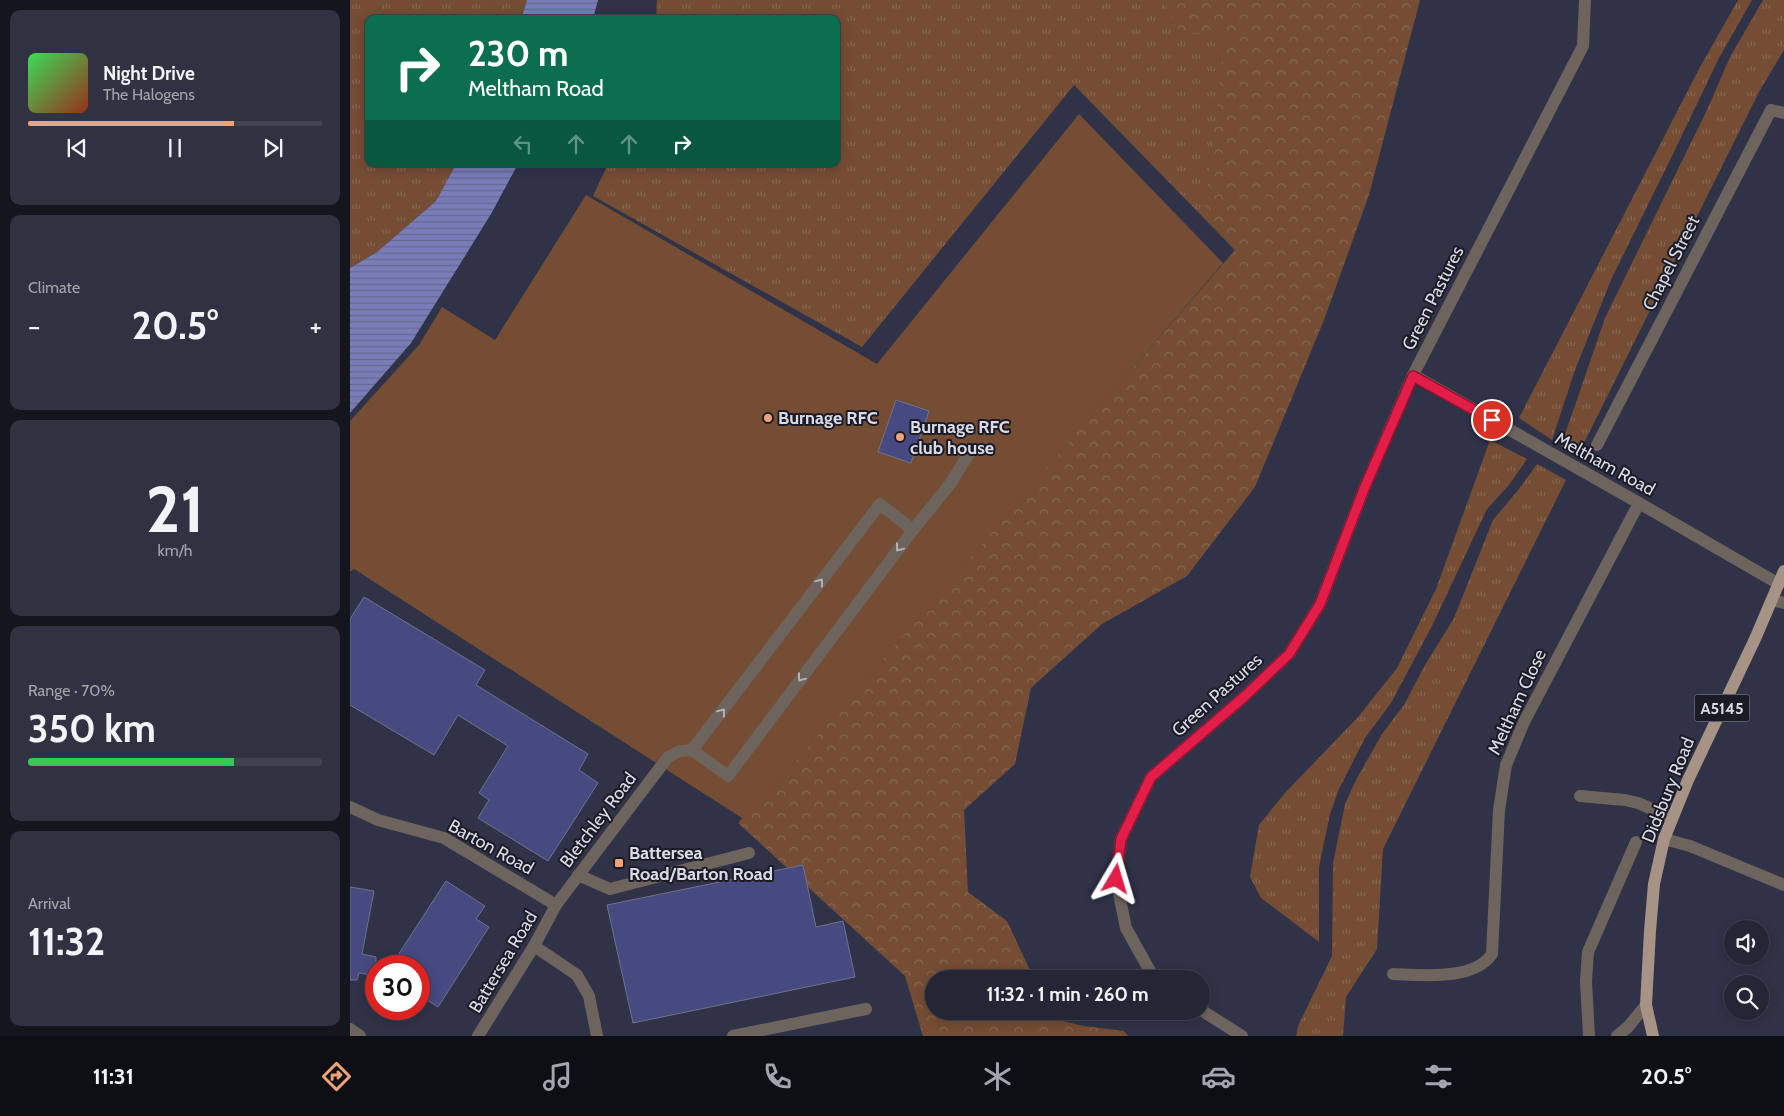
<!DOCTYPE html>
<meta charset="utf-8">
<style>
:root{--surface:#242635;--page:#303241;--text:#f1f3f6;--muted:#a3a5ad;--line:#414350;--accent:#f0a378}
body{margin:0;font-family:Cabin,sans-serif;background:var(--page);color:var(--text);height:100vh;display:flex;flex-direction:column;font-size:19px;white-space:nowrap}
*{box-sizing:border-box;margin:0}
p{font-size:16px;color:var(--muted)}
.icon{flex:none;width:28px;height:28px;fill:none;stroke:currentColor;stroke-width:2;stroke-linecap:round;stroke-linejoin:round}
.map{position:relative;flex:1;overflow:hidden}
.drawer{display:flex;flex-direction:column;gap:10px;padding:10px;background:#14151d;width:350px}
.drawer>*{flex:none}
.hud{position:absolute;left:15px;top:15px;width:475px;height:152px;border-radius:10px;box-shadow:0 2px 12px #0003,0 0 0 1px var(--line);background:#0b6e4f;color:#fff;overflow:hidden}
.buttons{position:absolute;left:1374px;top:920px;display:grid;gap:10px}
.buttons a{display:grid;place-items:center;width:45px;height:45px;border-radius:50%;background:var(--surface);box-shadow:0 2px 12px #0003,0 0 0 1px var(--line);font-size:25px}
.speed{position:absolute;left:15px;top:955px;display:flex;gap:10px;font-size:25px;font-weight:700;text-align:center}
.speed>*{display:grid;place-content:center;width:65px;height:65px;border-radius:50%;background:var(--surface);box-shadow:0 2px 12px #0003,0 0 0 1px var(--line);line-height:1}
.speed .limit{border:8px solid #d22;background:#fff;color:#111}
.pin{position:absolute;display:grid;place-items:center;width:42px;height:42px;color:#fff;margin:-21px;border:2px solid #fff;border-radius:50%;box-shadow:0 1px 5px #0007}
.me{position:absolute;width:55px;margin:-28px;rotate:7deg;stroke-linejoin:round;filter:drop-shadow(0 0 4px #0008)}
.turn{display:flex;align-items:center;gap:18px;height:105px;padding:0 20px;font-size:22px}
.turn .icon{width:65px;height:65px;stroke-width:2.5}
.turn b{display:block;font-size:35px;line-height:42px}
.lanes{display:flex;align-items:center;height:48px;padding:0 20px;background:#0003;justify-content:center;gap:25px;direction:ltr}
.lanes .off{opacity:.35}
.big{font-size:38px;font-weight:700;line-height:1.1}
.drawer .card{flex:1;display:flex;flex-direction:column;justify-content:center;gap:8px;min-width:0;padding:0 18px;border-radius:10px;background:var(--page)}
.drawer .dial{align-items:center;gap:0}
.dial b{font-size:65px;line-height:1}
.song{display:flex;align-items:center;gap:15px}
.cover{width:60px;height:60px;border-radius:8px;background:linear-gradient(135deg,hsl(130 70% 55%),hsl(10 70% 35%))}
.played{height:5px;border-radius:2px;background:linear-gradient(90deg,var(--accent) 70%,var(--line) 70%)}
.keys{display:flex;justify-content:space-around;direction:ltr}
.heat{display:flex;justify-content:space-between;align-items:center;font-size:28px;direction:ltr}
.charge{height:8px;border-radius:4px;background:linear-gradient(90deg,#34c759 70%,var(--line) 0)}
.trip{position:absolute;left:575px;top:970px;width:285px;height:50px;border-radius:25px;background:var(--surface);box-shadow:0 2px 12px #0003,0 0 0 1px var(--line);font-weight:700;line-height:50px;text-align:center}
.tab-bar{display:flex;height:80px;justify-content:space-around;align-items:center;background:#0e0f15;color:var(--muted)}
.tab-bar .icon{width:35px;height:35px}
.tab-bar .active{color:var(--accent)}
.tab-bar b{font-size:22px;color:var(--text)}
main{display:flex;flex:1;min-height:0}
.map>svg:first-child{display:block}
.grass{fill:url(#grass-tufts)}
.forest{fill:url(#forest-crowns)}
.park{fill:#754c34}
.water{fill:url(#water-rules)}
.building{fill:#464a81;stroke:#6f728a}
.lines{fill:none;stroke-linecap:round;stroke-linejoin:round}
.minor{stroke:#6e645e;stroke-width:12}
.major{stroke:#a79286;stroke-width:12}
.oneway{stroke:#b4b1b8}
.route-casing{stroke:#92132f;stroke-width:12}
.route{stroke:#e11d48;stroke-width:9}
.poi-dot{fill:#f0a378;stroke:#1a1b24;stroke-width:2}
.labels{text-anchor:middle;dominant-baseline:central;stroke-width:4;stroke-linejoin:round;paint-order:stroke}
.shield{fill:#1a1b24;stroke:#a0a1ae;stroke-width:1}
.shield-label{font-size:16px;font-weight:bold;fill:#d9dbe9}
.street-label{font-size:18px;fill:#d9dbe9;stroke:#1a1b24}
.poi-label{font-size:18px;font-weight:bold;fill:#d9dbe9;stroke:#1a1b24;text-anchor:start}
</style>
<main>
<section class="drawer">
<div class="card">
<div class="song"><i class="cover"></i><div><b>Night Drive</b><p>The Halogens</p></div></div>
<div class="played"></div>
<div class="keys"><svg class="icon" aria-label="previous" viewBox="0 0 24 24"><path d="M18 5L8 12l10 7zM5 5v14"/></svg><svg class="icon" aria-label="pause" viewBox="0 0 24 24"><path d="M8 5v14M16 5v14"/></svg><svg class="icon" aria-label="next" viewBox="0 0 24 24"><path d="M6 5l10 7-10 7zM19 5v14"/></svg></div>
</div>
<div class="card"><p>Climate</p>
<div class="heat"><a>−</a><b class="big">20.5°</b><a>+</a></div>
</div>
<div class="card dial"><b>21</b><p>km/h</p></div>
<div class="card"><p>Range · 70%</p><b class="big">350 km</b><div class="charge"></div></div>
<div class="card"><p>Arrival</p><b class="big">11:32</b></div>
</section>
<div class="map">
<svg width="1434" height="1036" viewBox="0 0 1434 1036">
<defs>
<pattern id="grass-tufts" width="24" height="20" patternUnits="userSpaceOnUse" patternTransform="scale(1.25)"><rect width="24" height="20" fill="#754c34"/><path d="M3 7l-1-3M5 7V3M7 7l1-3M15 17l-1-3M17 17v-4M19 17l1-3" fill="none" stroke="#886551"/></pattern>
<pattern id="forest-crowns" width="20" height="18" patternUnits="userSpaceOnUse" patternTransform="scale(1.25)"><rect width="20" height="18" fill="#754c34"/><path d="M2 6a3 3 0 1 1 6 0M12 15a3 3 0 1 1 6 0" fill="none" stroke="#886551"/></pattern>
<pattern id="water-rules" width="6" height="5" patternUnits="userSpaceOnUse" patternTransform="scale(1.25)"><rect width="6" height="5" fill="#787db8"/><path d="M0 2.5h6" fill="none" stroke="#656890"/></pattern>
</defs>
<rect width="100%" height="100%" fill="#303247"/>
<g class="grass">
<path d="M 0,0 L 177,0 L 171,19 L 19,19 L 19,164 L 106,164 L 86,201 L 27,252 L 0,268 Z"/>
<path d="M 307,0 L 972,0 L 885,250 L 724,85 L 512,347 L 243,196 L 258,164 L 486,164 L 486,19 L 306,19 Z"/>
<path d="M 1388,0 L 1402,0 L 1369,58 L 1322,156 L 1261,280 L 1225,370 L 1202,440 L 1169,418 L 1350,67 Z"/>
<path d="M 1413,0 L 1434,0 L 1434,50 L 1409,92 L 1228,455 L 1211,446 L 1255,318 L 1357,110 L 1380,57 Z"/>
<path d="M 1140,440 L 1177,459 L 1159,485 L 1137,509 L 1082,626 L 1041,703 L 1015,738 L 989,789 L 980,814 L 969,867 L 969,942 L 911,898 L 900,877 L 909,825 L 934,794 L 1008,717 L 1047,668 L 1086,589 Z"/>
<path d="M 1187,464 L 1216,480 L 1033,849 L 1027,949 L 996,997 L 993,1036 L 946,1036 L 948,1026 L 982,956 L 983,863 L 995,804 L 1007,778 L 1032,734 L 1054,705 L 1075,665 L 1104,618 L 1143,520 L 1169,489 Z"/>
</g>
<path class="forest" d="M 813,0 L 1070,0 L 1019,195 L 974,320 L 905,487 L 837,576 L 752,624 L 681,688 L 665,764 L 614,810 L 618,892 L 657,921 L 684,979 L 584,979 L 584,1011 L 693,1011 L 695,1017 L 734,1026 L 774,1031 L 778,1036 L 573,1036 L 555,976 L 388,823 L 885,250 L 854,218 L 875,36 L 829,31 Z"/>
<path class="park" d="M 729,114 L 873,263 L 395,820 L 4,569 L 0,572 L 0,421 L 69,345 L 92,307 L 145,340 L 236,195 L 527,364 Z"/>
<g class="water">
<path d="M 177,0 L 248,0 L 243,19 L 171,19 Z"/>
<path d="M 106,164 L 168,164 L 141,214 L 61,343 L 0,413 L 0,268 L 27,252 L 86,201 Z"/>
</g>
<g class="building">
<path d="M 546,400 L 579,411 L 561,463 L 528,452 Z"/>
<path d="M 14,597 L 135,670 L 126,685 L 238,754 L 229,770 L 248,783 L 198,861 L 128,818 L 139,800 L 129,793 L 158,746 L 108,715 L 84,755 L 0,705 L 0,619 Z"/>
<path d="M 453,865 L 466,927 L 493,921 L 505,977 L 283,1023 L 257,905 Z"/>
<path d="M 96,881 L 135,906 L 126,919 L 139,927 L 88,1007 L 69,995 L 69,966 L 41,966 Z"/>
<path d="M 0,887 L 24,891 L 12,954 L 26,957 L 26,976 L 9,973 L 7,980 L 0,980 Z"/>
</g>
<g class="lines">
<g class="minor">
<path d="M 1063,375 L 1289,503 L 1429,584"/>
<path d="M 1247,445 L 1421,110 L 1434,113"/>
<path d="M 563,530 L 600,484 L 618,455"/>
<path d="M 1422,600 L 1434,603"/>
<path d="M 1230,796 L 1275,800 L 1288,803 L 1322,818"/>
<path d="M 0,807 L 28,820 L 94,838 L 206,905"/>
<path d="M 1314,839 L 1340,846 L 1434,885"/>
<path d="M 228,875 L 260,889 L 399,853"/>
<path d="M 184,946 L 227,975 L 239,996 L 247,1036"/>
<path d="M 1043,974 C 1072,975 1124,981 1142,954 L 1149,810 L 1156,765 L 1174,722 L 1289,503"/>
<path d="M 808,979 L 801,973 L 776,928 L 766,879 L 771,839 L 801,777 L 895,696 L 939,654 L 970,604 L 1014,489 L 1063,375 L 1233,46 L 1235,0"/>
<path d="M 851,1010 L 892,1036"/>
<path d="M 0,1029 L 10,1036"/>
<path d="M 128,1036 L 184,946 L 206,905 L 318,757 L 330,751 L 342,750 L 378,776 L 563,530 L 530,504 L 342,750"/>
<path d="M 383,1036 L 516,1009"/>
<path d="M 1239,1036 L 1236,981 L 1238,952 L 1286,842"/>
<path d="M 1267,1036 L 1278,1027 L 1296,1005"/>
</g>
<path class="major" d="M 1303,1036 L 1296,1005 L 1300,931 L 1304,884 L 1314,839 L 1338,780 L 1405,639 L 1434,571"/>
</g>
<defs><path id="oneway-chevron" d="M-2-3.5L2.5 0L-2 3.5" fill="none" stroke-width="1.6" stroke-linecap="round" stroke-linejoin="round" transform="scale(1.25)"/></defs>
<g class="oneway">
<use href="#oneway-chevron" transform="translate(549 548) rotate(127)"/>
<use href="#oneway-chevron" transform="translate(470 582) rotate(-53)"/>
<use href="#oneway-chevron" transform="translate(451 678) rotate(127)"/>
<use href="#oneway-chevron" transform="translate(372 712) rotate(-53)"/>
</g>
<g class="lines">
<g class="route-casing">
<path id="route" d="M 766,879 L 771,839 L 801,777 L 895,696 L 939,654 L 970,604 L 1014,489 L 1063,376 L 1142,420"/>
</g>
<use href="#route" class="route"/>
</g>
<g class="poi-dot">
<circle cx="418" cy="418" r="5"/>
<circle cx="550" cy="437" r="5"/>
<rect x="264" y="858" width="10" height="10" rx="2.5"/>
</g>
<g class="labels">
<rect class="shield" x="1344.5" y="694.5" width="55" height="27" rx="4"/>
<g class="shield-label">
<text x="1372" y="708">A5145</text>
</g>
<g class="street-label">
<text transform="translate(1321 263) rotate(-63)">Chapel Street</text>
<text transform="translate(1083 298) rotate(-63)">Green Pastures</text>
<text transform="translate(1255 464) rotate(29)">Meltham Road</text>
<text transform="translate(867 695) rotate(-42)">Green Pastures</text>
<text transform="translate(1167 702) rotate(-65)">Meltham Close</text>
<text transform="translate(1318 790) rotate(-68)">Didsbury Road</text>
<text transform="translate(248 820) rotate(-53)">Bletchley Road</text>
<text transform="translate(141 847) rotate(29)">Barton Road</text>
<text transform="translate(153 962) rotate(-59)">Battersea Road</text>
</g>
<g class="poi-label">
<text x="428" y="418">Burnage RFC</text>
<text x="560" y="427">Burnage RFC<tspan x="560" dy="21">club house</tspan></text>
<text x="279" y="853">Battersea<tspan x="279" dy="21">Road/Barton Road</tspan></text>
</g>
</g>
</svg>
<div class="buttons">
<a><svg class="icon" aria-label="sound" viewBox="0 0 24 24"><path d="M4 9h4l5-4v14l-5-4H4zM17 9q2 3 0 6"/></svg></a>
<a><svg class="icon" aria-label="search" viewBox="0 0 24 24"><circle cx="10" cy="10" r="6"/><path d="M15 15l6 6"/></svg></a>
</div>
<div class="speed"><div class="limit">30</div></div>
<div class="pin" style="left:1142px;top:420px;background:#d93025"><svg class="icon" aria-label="arrive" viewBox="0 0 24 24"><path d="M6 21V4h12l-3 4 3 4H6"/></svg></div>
<svg class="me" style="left:766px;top:879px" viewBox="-20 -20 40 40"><path d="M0-17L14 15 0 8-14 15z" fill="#e11d48" stroke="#fff" stroke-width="4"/></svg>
<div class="trip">11:32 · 1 min · 260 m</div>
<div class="hud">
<div class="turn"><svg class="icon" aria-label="right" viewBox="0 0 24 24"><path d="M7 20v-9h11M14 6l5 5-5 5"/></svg><div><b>230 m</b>Meltham Road</div></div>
<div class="lanes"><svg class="icon off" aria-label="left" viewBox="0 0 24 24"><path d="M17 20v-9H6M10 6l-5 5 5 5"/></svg><svg class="icon off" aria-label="ahead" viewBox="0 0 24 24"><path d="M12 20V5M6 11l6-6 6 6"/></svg><svg class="icon off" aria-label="ahead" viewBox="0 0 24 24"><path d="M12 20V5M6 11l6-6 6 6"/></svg><svg class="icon" aria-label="right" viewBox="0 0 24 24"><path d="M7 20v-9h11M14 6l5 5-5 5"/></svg></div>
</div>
</div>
</main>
<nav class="tab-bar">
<b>11:31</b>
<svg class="icon active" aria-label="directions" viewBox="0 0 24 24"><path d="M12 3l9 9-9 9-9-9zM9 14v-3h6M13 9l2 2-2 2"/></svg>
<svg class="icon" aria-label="music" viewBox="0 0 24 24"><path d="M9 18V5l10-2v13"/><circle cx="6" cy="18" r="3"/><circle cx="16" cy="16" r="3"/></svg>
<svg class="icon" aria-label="phone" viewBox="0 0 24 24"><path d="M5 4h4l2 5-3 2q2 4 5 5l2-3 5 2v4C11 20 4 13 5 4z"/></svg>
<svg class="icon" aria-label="climate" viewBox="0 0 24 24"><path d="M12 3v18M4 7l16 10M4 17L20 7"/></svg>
<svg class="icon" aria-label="car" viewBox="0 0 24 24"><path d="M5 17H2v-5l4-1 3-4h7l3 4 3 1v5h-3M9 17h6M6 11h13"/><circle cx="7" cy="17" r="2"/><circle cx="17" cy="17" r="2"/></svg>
<svg class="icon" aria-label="filters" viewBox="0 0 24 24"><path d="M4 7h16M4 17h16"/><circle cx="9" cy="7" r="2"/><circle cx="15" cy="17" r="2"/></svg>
<b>20.5°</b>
</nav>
